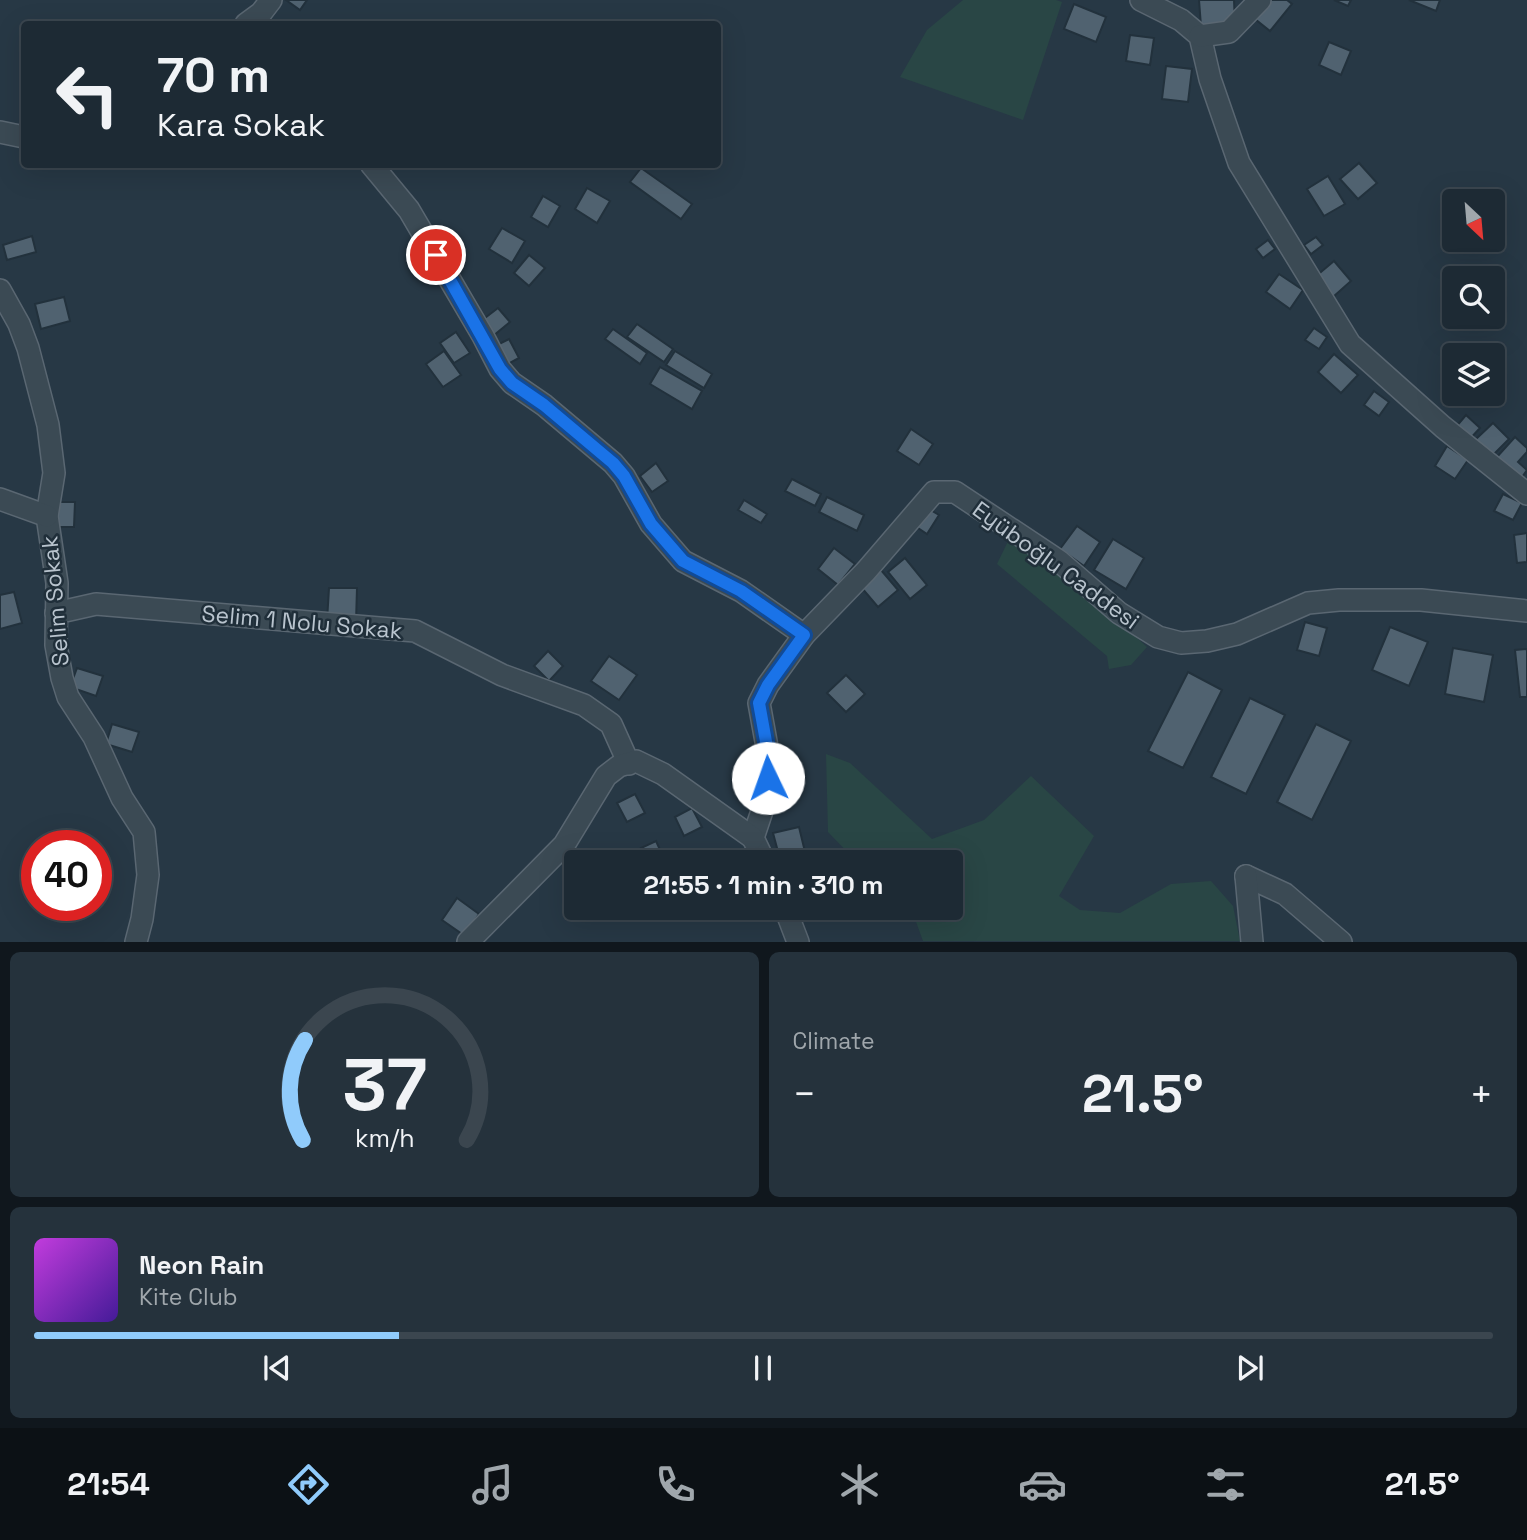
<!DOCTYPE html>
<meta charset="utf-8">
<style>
:root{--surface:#1d2a34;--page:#25323c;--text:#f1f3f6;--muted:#a0a7ac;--line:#3b464f;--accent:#90cbfb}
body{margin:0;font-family:"Space Grotesk",sans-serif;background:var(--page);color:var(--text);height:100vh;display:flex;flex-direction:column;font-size:26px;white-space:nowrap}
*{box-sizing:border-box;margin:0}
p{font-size:23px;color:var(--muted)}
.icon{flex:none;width:38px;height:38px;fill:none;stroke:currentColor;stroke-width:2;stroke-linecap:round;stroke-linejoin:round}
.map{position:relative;height:942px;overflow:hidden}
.details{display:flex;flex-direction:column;gap:10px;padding:10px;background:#10171d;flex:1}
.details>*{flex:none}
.banner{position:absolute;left:21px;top:21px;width:700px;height:147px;border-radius:7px;box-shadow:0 7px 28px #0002,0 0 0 2px var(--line);background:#1d2a34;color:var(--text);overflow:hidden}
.needle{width:46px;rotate:154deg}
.fabs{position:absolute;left:1442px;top:189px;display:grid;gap:14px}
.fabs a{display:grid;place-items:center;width:63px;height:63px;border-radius:7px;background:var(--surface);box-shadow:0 7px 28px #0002,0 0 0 2px var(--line);font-size:35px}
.speed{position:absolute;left:21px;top:830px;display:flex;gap:14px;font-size:35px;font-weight:700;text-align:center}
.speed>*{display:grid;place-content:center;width:91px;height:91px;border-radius:50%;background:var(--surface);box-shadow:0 7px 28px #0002,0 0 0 2px var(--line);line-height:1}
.speed .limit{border:10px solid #d22;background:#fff;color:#111}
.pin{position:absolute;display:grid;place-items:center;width:60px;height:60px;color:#fff;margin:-30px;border:4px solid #fff;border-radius:50%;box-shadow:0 2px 7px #0007}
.me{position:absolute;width:77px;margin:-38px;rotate:357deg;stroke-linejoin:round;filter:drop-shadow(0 0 5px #0008)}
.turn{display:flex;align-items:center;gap:24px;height:147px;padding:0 21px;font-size:32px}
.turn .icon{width:91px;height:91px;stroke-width:2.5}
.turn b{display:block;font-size:49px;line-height:60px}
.big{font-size:52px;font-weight:600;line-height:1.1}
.details .widget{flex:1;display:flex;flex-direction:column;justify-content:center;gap:10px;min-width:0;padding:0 24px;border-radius:10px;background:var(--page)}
.details .dial{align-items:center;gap:0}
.dial svg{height:182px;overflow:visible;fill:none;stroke:var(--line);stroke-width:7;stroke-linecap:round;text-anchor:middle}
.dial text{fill:var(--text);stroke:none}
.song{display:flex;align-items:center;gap:21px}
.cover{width:84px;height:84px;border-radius:10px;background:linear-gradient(135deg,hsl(290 70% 55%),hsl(260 70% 35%))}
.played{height:7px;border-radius:4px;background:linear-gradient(90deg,var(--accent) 25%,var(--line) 25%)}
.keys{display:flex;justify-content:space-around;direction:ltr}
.heat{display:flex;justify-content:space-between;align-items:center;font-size:38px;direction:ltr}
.details .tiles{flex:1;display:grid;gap:10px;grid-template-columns:1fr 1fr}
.widget:last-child{grid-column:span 2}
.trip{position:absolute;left:564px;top:850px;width:399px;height:70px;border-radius:7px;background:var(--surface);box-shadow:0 7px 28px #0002,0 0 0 2px var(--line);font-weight:600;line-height:70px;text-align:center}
.tabs{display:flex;height:112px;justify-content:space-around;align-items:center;background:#0c1115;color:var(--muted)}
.tabs .icon{width:49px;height:49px}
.tabs .current{color:var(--accent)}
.tabs b{font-size:32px;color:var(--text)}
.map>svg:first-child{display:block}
.green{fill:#294645}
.building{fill:#506270;stroke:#22313c;stroke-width:2}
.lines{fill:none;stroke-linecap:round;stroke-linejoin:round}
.minor-casing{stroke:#5a6772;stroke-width:24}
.minor{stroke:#3b4a54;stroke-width:21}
.route-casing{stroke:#114b97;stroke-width:18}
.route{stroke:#1a73e8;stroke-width:12}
.labels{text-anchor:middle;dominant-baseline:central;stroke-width:5;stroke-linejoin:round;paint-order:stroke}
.street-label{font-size:23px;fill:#b9c4ce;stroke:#202f3a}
</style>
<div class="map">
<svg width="1527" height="942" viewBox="0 0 1527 942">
<rect width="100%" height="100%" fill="#273845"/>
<g class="green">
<path d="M 963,0 L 1056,0 L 1062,2 L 1023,120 L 900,77 L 927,30 Z"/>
<path d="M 1013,531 L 1058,566 L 1147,647 L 1131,665 L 1109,669 L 1107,656 L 997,564 Z"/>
<path d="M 826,754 L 850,763 L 932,839 L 984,820 L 1031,776 L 1094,836 L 1059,896 L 1080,910 L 1120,913 L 1171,884 L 1211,881 L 1233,906 L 1240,941 L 923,941 L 911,908 L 950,908 L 950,863 L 858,863 L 828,832 Z"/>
</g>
<g class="building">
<path d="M 286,0 L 307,0 L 300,10 Z"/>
<path d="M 1199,0 L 1234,0 L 1235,24 L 1201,26 Z"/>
<path d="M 1271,0 L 1287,0 L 1292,4 L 1270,31 L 1255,19 Z"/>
<path d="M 1334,0 L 1351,0 L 1348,6 Z"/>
<path d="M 1409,0 L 1440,0 L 1436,11 Z"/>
<path d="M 1074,4 L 1106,17 L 1096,42 L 1064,29 Z"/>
<path d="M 1130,35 L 1154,38 L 1150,65 L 1126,61 Z"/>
<path d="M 1329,42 L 1351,51 L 1341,75 L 1319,65 Z"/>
<path d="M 1166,66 L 1192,69 L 1188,102 L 1162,99 Z"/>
<path d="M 1359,163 L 1377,183 L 1358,199 L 1340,179 Z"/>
<path d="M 641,168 L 692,204 L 681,219 L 630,182 Z"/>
<path d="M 1328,176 L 1345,204 L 1324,216 L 1307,189 Z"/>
<path d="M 587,188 L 610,201 L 597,223 L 575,209 Z"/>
<path d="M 543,196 L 560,206 L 548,227 L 531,217 Z"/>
<path d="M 502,228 L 525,241 L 512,263 L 489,249 Z"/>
<path d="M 32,236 L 36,252 L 7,260 L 3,245 Z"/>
<path d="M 1316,237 L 1323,245 L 1311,254 L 1304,245 Z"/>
<path d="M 1268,240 L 1275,249 L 1263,258 L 1256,249 Z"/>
<path d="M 529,255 L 545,268 L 529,286 L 514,273 Z"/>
<path d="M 1334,261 L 1351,281 L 1333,297 L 1315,277 Z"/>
<path d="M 1279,274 L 1303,290 L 1290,309 L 1266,292 Z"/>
<path d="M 64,297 L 70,321 L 41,329 L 35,304 Z"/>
<path d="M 498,308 L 510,322 L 493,336 L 481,321 Z"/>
<path d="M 637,324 L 673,349 L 664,362 L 627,337 Z"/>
<path d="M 1314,328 L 1327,337 L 1319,349 L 1305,340 Z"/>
<path d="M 613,329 L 647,353 L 640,364 L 605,339 Z"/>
<path d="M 456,332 L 470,353 L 454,363 L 440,343 Z"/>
<path d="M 509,339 L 519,358 L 502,367 L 493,347 Z"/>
<path d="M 444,351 L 461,375 L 443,387 L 426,364 Z"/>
<path d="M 675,351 L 712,374 L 704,388 L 666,365 Z"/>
<path d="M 1334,354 L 1358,375 L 1341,393 L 1318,372 Z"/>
<path d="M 660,367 L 702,391 L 692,409 L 650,384 Z"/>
<path d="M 1374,391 L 1389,402 L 1379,416 L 1364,405 Z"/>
<path d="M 1466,415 L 1480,428 L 1468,441 L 1455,428 Z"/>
<path d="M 1493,423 L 1509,439 L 1491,457 L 1475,440 Z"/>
<path d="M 911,429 L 933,444 L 919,465 L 897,451 Z"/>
<path d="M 1515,437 L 1527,448 L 1527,452 L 1518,462 L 1527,470 L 1520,480 L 1496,458 Z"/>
<path d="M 1447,446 L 1468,460 L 1455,479 L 1435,466 Z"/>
<path d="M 656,463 L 668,481 L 652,492 L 640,476 Z"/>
<path d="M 792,479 L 821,494 L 815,506 L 785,491 Z"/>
<path d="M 1503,494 L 1522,503 L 1513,520 L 1494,511 Z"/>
<path d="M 827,497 L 864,515 L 857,531 L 819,512 Z"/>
<path d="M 744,500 L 767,514 L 761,523 L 738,510 Z"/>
<path d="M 54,502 L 75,502 L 74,527 L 53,527 Z"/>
<path d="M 927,508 L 939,515 L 927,534 L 915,526 Z"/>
<path d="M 1077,526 L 1100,542 L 1084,566 L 1060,549 Z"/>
<path d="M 1527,533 L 1527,562 L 1517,563 L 1514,535 Z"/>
<path d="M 1113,539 L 1144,558 L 1126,589 L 1094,570 Z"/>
<path d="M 834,548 L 855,564 L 838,585 L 818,569 Z"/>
<path d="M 905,558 L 927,585 L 910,599 L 888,572 Z"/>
<path d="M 881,570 L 898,590 L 878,607 L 861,587 Z"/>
<path d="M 329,588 L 357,588 L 356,622 L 327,621 Z"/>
<path d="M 14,592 L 22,623 L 0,629 L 0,595 Z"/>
<path d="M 1305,622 L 1327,628 L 1319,656 L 1297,650 Z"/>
<path d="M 1390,627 L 1428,642 L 1409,686 L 1372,670 Z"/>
<path d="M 1453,648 L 1493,655 L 1484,702 L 1445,694 Z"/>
<path d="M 1527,649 L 1527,697 L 1520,697 L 1515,650 Z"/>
<path d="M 548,651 L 563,666 L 549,681 L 534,666 Z"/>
<path d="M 609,656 L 637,675 L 619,700 L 591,681 Z"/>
<path d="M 77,668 L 103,676 L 96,696 L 70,687 Z"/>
<path d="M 1188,672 L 1222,690 L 1183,768 L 1148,751 Z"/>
<path d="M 846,675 L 865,694 L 846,712 L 827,693 Z"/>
<path d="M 1250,698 L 1285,715 L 1246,794 L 1211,777 Z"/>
<path d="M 112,724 L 139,732 L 132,752 L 106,744 Z"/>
<path d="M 1316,724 L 1351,741 L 1312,820 L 1277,802 Z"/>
<path d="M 635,794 L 645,813 L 627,822 L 617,803 Z"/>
<path d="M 692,808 L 702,827 L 684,836 L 675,817 Z"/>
<path d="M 799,827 L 806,856 L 781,863 L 773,833 Z"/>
<path d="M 656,841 L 661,852 L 646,858 L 641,848 Z"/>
<path d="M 457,898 L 479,914 L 465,936 L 442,920 Z"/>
</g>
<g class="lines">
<g class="minor-casing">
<g id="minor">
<path d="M 1141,0 L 1181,20 L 1200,36 L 1210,79 L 1239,163 L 1350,344 L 1443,427 L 1527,494"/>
<path d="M 246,24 L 261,13 L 271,0"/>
<path d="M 1200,36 L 1229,32 L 1260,0"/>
<path d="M 0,132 L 24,137"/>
<path d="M 371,164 L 409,210 L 483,336 L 500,369 L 512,383 L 544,405 L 613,463 L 624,476 L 651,524 L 683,561 L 741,591 L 804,635"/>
<path d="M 0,290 L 19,324 L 28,348 L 48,425 L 54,473 L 47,516 L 57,583 L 56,645 L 62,678 L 68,697 L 94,737 L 122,798 L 144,832 L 148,875 L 142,919 L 136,942"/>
<path d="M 0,499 L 47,516"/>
<path d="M 56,613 L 96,604 L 415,631 L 502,675 L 584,705 L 611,724 L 629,764"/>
<path d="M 765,863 L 753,838 L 767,796 L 769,758 L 759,703 L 768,685 L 804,635 L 866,571 L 934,492 L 955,492 L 1059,561 L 1119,613 L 1158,637 L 1181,643 L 1207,641 L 1237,634 L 1308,603 L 1339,600 L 1421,600 L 1527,611"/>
<path d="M 1246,876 L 1285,894 L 1341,942"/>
<path d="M 1246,876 L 1252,942"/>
<path d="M 785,908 L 798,942"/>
<path d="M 468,942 L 564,845 L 606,776 L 619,766 L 636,761 L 663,774 L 753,838"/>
</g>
</g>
<use href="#minor" class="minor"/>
</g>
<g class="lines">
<g class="route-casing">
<path id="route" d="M 436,255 L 500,369 L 512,383 L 544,405 L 613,463 L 624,476 L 651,524 L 683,561 L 741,591 L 804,635 L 768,685 L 759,703 L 769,758 L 768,778"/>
</g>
<use href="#route" class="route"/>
</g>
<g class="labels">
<g class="street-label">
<text transform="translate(1056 565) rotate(36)">Eyüboğlu Caddesi</text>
<text transform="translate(55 601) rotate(-95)">Selim Sokak</text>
<text transform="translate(302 622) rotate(5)">Selim 1 Nolu Sokak</text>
</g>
</g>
</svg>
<div class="fabs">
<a><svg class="needle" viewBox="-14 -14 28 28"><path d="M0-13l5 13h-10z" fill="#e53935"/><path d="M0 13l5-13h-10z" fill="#a0a7ac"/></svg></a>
<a><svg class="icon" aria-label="search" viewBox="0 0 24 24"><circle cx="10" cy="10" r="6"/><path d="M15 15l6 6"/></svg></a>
<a><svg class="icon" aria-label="layers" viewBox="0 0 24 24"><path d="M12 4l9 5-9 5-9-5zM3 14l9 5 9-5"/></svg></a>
</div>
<div class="speed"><div class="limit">40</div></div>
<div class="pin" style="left:436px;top:255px;background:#d93025"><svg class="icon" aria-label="arrive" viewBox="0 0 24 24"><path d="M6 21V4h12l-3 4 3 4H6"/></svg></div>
<svg class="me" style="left:768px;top:778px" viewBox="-20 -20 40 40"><circle r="19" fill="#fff"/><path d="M0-13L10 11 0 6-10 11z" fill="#1a73e8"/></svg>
<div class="trip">21:55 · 1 min · 310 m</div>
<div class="banner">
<div class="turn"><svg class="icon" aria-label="left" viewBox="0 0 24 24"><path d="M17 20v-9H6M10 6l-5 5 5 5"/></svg><div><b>70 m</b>Kara Sokak</div></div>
</div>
</div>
<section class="details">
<div class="tiles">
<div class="widget dial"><svg viewBox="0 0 100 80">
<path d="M14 69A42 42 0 1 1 86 69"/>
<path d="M14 69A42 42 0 0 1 15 25" stroke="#90cbfb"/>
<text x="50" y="56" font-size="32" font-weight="700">37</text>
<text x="50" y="72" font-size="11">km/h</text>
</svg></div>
<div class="widget"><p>Climate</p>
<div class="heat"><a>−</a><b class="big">21.5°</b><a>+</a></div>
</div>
<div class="widget">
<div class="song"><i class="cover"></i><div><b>Neon Rain</b><p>Kite Club</p></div></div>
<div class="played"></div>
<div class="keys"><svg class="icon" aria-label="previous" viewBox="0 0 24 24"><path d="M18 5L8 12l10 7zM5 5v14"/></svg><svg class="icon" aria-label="pause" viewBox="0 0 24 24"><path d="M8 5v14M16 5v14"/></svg><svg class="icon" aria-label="next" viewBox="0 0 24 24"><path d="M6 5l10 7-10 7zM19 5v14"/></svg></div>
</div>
</div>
</section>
<nav class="tabs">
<b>21:54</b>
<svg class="icon current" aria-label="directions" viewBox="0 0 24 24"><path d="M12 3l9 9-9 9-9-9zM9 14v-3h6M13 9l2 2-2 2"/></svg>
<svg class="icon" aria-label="music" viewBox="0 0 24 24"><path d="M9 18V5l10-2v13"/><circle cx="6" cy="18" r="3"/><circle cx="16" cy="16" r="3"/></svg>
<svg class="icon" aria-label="phone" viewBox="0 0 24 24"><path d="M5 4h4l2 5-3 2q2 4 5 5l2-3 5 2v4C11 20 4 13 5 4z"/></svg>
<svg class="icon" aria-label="climate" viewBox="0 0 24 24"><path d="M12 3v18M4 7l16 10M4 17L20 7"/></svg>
<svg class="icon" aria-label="car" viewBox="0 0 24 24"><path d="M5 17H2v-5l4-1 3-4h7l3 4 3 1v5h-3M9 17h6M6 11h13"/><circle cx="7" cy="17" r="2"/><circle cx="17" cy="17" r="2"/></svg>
<svg class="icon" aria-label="filters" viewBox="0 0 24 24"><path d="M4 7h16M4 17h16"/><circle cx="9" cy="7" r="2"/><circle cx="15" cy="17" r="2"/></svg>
<b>21.5°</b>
</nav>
